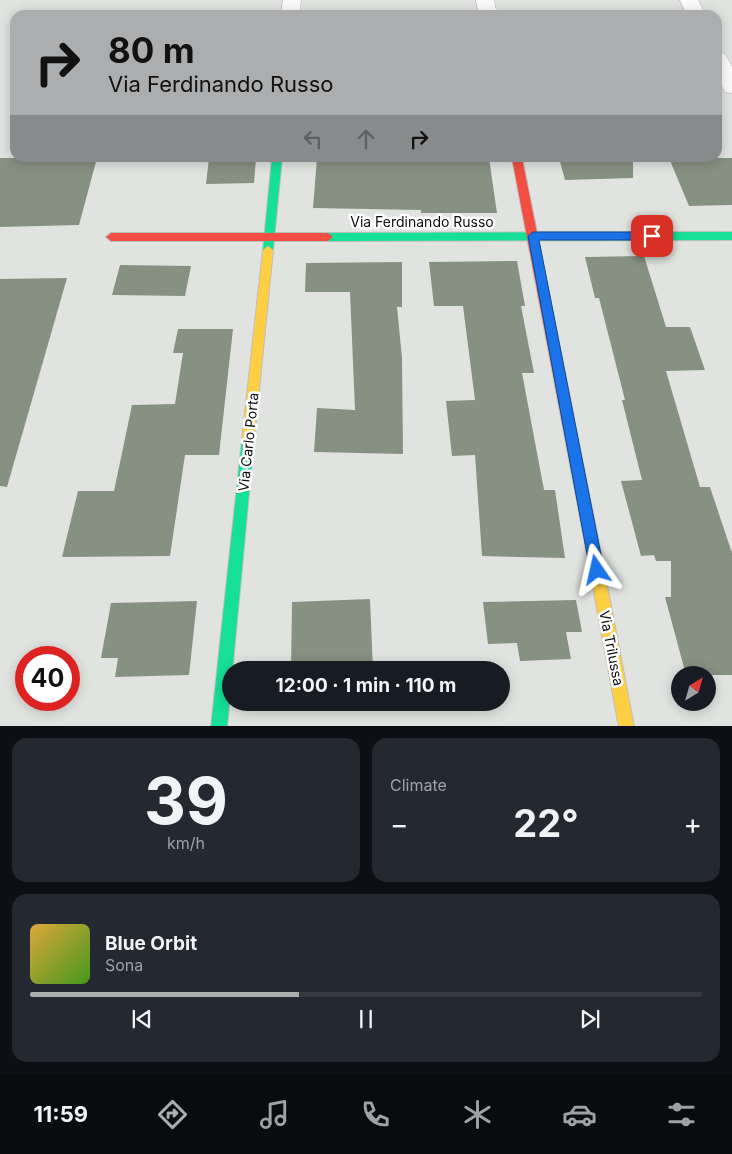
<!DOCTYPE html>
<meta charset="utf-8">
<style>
:root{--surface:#171b24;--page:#242831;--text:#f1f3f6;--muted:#9ea1a6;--line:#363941;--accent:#abadae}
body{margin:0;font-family:Inter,sans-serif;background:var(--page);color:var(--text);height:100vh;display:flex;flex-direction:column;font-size:19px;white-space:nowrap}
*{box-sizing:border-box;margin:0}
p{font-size:16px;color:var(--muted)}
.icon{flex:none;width:28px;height:28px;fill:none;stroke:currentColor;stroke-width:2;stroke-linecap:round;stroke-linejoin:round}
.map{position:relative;height:726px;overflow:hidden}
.details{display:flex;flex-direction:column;gap:12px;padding:12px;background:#0d0f14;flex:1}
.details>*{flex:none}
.top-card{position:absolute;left:10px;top:10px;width:712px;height:152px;border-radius:15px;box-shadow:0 2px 12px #0003;background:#abadae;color:#111;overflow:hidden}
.needle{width:32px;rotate:37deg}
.fabs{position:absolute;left:671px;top:666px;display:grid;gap:10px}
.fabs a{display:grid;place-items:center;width:45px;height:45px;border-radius:50%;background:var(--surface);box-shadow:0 2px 12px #0003;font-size:25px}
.speed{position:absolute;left:15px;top:646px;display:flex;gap:10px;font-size:25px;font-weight:700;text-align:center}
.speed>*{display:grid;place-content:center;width:65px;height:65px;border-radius:50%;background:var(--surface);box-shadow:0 2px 12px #0003;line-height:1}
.speed .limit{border:8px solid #d22;background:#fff;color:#111}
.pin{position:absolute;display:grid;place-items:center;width:42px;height:42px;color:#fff;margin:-21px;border-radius:10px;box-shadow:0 2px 8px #0006}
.me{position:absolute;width:55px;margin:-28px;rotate:349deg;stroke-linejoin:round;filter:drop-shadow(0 0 4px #0008)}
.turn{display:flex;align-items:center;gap:18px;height:105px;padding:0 15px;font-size:22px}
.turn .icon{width:65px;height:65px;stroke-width:2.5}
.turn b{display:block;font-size:35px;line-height:42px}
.lanes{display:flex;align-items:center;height:48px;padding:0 15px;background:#0003;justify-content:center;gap:25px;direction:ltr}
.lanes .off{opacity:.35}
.big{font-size:38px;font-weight:700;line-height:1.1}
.details .widget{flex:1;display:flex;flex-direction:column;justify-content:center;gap:8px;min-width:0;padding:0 18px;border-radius:15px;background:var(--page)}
.details .dial{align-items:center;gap:0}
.dial b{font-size:65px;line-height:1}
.song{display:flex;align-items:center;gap:15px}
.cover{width:60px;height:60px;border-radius:8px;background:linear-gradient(135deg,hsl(40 70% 55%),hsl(100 70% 35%))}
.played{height:5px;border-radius:2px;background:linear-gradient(90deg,var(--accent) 40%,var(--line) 40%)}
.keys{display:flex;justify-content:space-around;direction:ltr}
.heat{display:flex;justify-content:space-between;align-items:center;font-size:28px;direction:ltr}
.details .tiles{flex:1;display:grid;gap:12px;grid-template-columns:1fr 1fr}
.widget:last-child{grid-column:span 2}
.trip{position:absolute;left:222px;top:661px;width:288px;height:50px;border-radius:25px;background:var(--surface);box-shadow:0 2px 12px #0003;font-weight:700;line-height:50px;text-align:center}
.dock{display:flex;height:80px;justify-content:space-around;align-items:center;background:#090b0e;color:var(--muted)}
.dock .icon{width:35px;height:35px}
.dock .current{color:var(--accent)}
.dock b{font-size:22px;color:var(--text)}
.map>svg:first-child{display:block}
.building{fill:#879182}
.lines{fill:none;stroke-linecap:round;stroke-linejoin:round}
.street-casing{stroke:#bdbfbd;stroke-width:1}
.fast-casing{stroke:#bdbfbd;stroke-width:2}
.slow-casing{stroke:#bdbfbd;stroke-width:2}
.jam-casing{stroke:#bdbfbd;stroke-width:2}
.street{fill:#fafbfa;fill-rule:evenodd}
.fast{fill:#16e098;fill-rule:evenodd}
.slow{fill:#ffcf43;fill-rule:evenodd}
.jam{fill:#f24e42;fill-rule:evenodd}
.route{fill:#1a73e8;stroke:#114b97}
.labels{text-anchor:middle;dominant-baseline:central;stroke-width:5;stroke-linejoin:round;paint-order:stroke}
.street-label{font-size:14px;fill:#0b0c0b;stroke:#fff}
</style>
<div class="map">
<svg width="732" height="727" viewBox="0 0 732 727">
<rect width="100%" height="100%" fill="#e1e3e0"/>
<g class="building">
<path d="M 0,158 L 97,158 L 79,225 L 0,227 Z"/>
<path d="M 209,158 L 256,158 L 254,183 L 206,184 Z"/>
<path d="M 317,158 L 489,158 L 497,213 L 421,213 L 421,210 L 313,208 Z"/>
<path d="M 559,158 L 633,158 L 633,178 L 565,180 Z"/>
<path d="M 669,158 L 732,158 L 732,205 L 689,206 Z"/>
<path d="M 644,256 L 666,327 L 690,327 L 705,370 L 666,371 L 700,487 L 710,487 L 732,553 L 732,675 L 686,675 L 665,597 L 671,597 L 671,561 L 656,561 L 654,555 L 641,556 L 621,481 L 642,480 L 622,400 L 625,400 L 599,298 L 595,298 L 585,257 Z"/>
<path d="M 517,261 L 525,306 L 521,306 L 534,373 L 522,373 L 544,490 L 555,490 L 565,558 L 482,556 L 475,455 L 452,456 L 446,401 L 475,400 L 463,306 L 434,306 L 429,262 Z"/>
<path d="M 402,262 L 402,307 L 397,307 L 402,358 L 403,454 L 314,452 L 317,408 L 355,410 L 350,292 L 305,292 L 306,263 Z"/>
<path d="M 120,265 L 191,266 L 185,296 L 112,295 Z"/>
<path d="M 67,278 L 7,487 L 0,486 L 0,279 Z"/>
<path d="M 178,329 L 233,329 L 219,455 L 185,455 L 170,556 L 62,557 L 78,491 L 114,491 L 132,405 L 175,404 L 183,353 L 173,353 Z"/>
<path d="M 370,599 L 373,670 L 291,670 L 292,602 Z"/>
<path d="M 576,600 L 582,632 L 566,632 L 571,659 L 520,661 L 517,643 L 488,644 L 483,602 Z"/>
<path d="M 197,601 L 189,675 L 115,677 L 118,658 L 101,658 L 111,603 Z"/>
</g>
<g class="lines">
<g class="street-casing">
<g id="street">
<path d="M 283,0 L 301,0 L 299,15 L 281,15 Z"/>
<path d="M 476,0 L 494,0 L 497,15 L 479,15 Z"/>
<path d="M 680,0 L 698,0 L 705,15 L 687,15 Z"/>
<path d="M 718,52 L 725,54 L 732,67 L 732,93 L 725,92 L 718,78 Z"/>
</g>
</g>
<g class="fast-casing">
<g id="fast">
<path d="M 272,158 L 282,158 L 273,250 L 268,254 L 263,250 Z"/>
<path d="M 732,232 L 732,240 L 328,241 L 323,237 L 328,233 Z"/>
<path d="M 248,434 L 252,436 L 254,440 L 227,727 L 211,727 L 242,440 L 244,436 Z"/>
</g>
</g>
<g class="slow-casing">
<g id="slow">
<path d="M 268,246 L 273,250 L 254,440 L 252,444 L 248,446 L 244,444 L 242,440 L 263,250 Z"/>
<path d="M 594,547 L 599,549 L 601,554 L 634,727 L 619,727 L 587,554 L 589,549 Z"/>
</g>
</g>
<g class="jam-casing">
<g id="jam">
<path d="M 512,158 L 522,158 L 601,554 L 599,559 L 594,561 L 589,559 L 587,554 Z"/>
<path d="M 111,233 L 328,233 L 333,237 L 328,241 L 111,241 L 106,237 Z"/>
</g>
</g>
<use href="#street" class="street"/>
<use href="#fast" class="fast"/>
<use href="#slow" class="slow"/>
<use href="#jam" class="jam"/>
</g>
<path class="route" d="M 533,232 L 652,232 L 657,236 L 652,240 L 539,240 L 604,570 L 602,574 L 597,576 L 592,574 L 590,570 L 528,236 Z"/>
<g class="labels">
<g class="street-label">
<text x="422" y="221">Via Ferdinando Russo</text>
<text transform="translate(248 442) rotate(-84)">Via Carlo Porta</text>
<text transform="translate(612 648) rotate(79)">Via Trilussa</text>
</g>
</g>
</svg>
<div class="fabs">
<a><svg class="needle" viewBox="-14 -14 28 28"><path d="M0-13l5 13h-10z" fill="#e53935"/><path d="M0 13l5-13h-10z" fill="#9ea1a6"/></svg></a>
</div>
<div class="speed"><div class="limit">40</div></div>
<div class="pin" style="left:652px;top:236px;background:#d93025"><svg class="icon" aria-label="arrive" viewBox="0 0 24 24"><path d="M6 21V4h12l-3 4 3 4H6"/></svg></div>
<svg class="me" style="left:597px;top:570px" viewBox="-20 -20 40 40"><path d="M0-17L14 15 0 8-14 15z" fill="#1a73e8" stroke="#fff" stroke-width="4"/></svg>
<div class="trip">12:00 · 1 min · 110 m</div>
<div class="top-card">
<div class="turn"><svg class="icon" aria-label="right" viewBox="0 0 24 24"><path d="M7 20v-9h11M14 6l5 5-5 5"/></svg><div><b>80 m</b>Via Ferdinando Russo</div></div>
<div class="lanes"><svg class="icon off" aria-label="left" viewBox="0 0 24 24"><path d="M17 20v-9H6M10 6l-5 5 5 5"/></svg><svg class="icon off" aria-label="ahead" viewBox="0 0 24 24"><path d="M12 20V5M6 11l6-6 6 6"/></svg><svg class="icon" aria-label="right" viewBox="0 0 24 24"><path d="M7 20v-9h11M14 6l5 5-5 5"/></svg></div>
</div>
</div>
<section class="details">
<div class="tiles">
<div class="widget dial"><b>39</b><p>km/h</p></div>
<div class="widget"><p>Climate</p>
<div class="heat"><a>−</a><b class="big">22°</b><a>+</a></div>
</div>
<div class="widget">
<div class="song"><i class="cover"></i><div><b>Blue Orbit</b><p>Sona</p></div></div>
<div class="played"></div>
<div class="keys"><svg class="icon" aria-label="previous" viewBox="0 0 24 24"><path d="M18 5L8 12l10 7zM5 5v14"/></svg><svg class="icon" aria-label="pause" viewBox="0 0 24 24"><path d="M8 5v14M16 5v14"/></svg><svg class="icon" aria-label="next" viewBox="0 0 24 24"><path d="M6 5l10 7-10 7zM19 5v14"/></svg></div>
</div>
</div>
</section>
<nav class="dock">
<b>11:59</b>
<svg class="icon current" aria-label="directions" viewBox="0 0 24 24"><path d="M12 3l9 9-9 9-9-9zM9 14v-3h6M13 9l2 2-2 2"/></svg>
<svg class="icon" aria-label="music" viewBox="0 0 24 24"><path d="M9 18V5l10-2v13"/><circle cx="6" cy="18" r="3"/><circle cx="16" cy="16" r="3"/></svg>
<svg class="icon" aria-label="phone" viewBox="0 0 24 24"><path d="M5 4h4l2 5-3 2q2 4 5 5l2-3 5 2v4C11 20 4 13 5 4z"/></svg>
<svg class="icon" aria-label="climate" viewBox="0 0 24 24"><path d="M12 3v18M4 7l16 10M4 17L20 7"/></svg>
<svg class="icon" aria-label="car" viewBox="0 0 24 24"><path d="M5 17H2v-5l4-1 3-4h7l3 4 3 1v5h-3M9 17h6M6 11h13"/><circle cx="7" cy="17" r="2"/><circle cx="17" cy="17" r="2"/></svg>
<svg class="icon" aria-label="filters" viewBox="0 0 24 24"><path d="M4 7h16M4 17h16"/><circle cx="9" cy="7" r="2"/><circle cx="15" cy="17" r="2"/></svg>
</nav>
